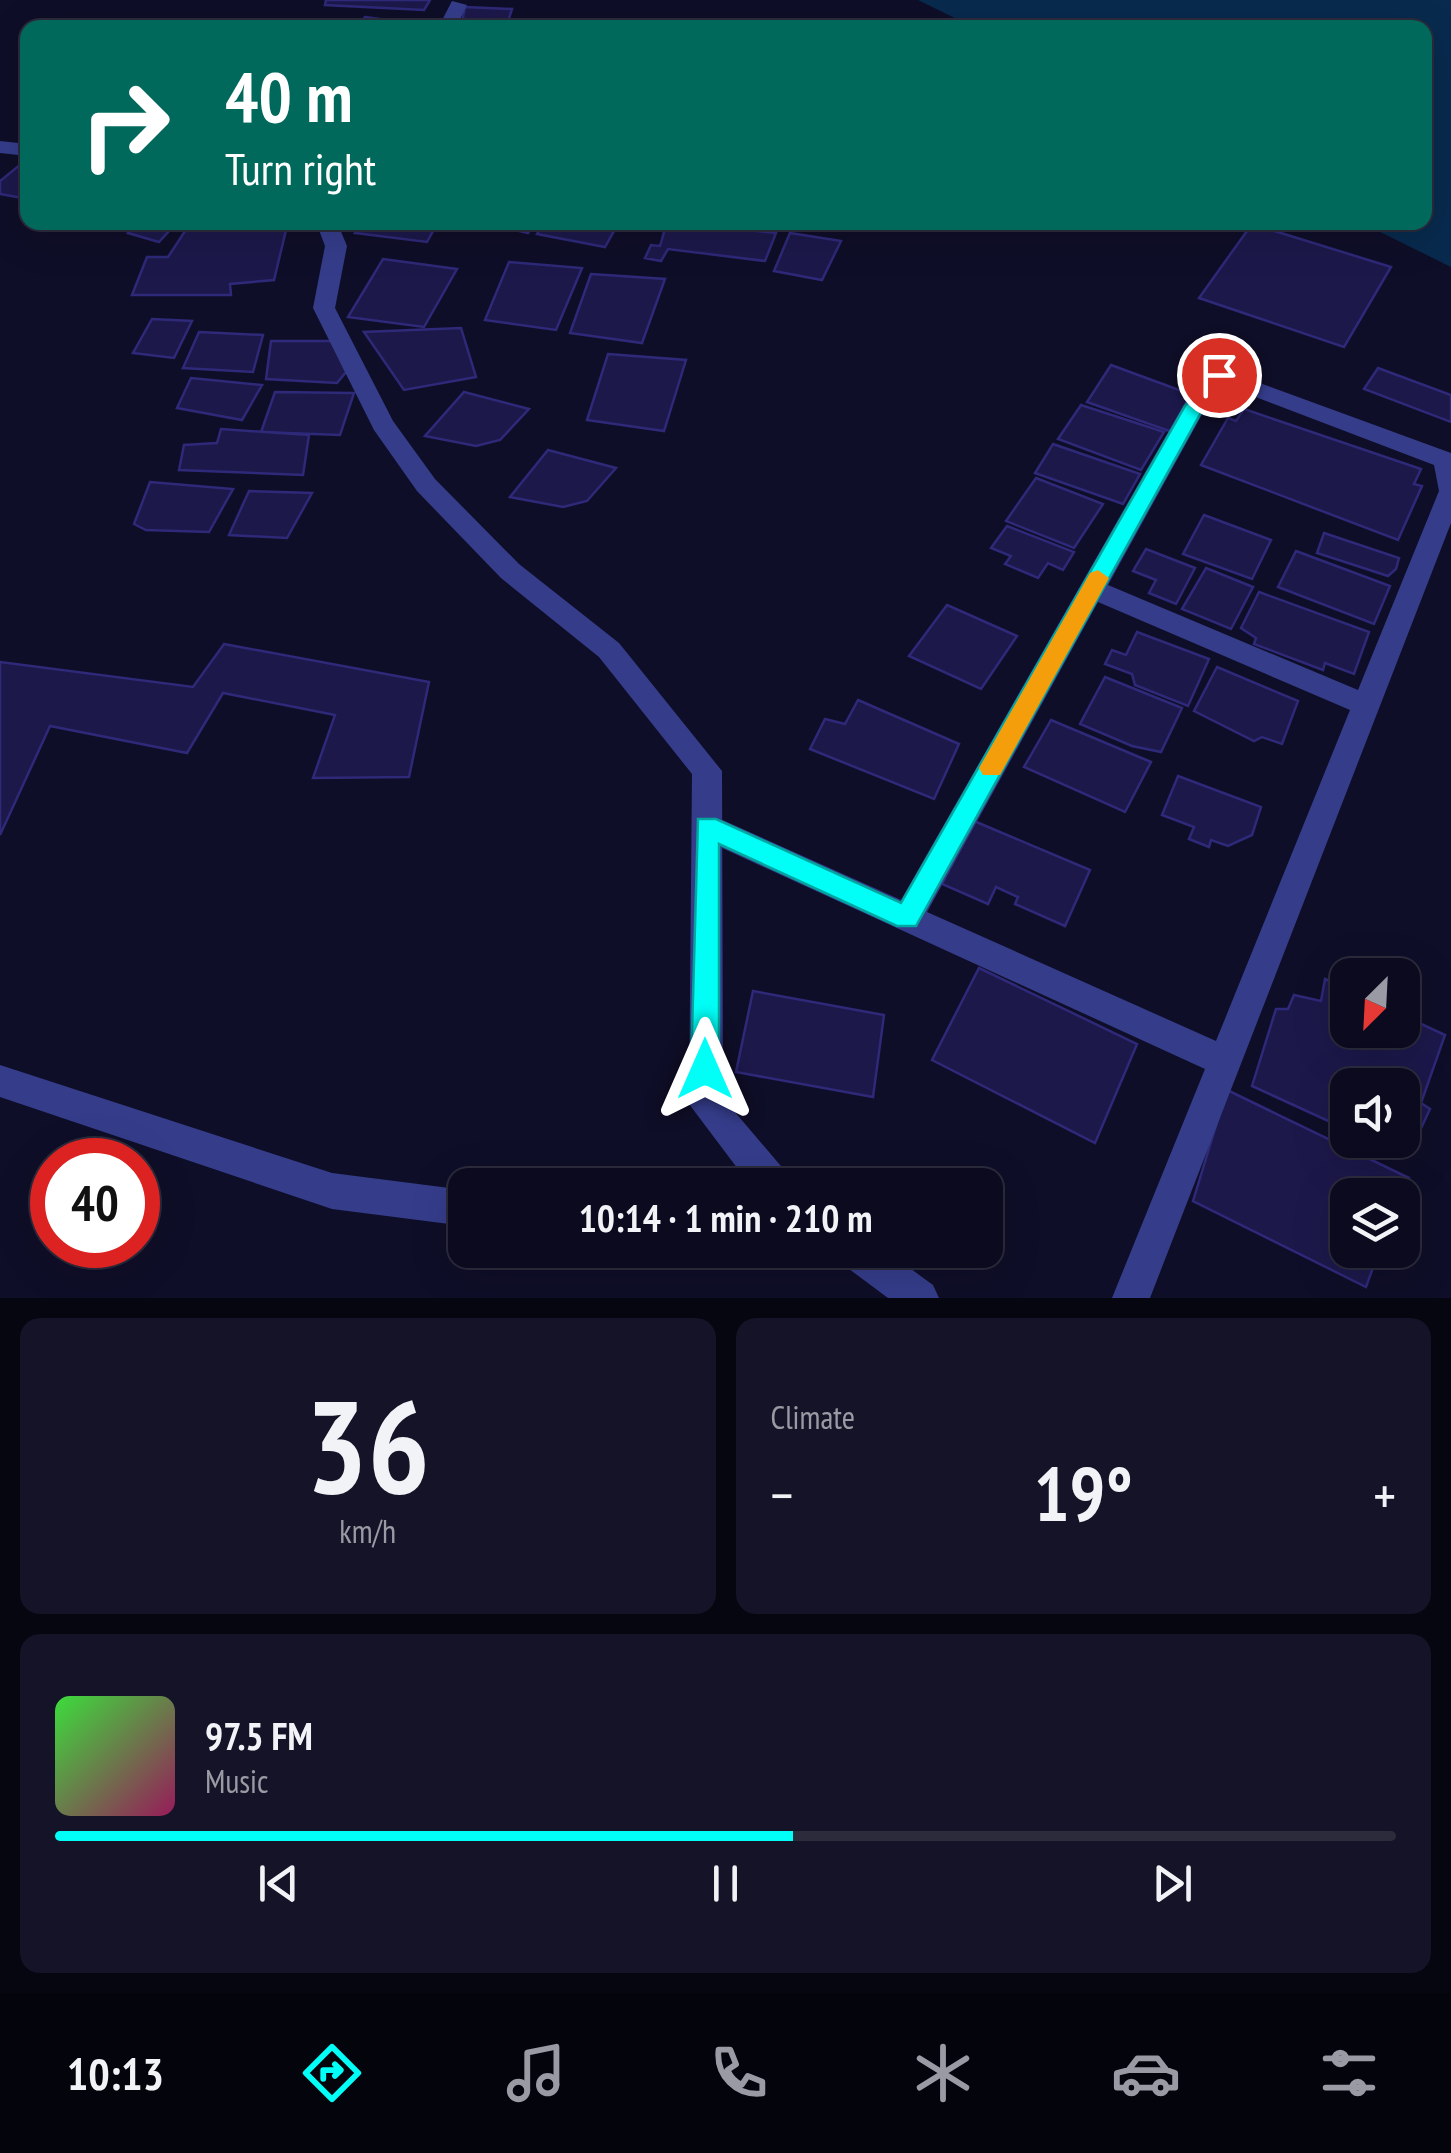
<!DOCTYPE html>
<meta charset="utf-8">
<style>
:root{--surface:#0b0a1e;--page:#141327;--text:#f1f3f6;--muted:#9a9aa4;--line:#2b2b3c;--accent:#01fff8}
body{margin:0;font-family:"PT Sans Narrow",sans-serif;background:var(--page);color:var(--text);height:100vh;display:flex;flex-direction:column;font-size:38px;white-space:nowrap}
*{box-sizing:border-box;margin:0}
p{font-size:32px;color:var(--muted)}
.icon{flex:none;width:55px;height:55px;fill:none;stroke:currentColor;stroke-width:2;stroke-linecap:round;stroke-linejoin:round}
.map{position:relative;height:1298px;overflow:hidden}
.drawer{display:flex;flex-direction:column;gap:20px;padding:20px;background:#060610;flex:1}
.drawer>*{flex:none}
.hud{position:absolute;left:20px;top:20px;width:1412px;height:210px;border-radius:20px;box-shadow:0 10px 40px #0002,0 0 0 2px var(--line);background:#00695c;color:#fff;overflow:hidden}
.needle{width:65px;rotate:204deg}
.tools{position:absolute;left:1330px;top:958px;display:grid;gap:20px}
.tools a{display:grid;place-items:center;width:90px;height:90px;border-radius:20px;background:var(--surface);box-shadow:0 10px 40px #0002,0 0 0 2px var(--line);font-size:50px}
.speed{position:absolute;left:30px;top:1138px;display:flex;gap:20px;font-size:50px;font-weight:700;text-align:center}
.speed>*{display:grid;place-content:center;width:130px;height:130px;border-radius:50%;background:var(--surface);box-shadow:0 10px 40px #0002,0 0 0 2px var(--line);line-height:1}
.speed .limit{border:15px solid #d22;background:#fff;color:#111}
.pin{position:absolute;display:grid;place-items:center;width:85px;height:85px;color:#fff;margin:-42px;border:5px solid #fff;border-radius:50%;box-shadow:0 2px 10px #0007}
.me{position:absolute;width:110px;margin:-55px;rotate:0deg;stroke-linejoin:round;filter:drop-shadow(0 0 8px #0008)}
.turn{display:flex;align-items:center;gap:35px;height:210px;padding:0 40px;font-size:45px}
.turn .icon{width:130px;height:130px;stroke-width:2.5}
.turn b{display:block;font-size:70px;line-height:85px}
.big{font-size:75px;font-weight:600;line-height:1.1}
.drawer .card{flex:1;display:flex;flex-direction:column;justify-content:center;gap:15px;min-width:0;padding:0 35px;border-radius:20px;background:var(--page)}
.drawer .dial{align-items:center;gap:0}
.dial b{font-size:130px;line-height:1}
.song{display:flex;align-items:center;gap:30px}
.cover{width:120px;height:120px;border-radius:15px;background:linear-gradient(135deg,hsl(120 70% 55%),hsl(330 70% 35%))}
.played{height:10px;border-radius:5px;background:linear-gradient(90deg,var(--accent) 55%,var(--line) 55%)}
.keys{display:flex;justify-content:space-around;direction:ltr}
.heat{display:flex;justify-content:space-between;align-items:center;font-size:55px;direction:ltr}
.drawer .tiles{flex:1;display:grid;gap:20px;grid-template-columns:1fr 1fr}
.card:last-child{grid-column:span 2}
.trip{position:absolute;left:448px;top:1168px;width:555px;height:100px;border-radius:20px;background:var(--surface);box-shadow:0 10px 40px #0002,0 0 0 2px var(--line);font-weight:600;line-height:100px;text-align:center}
.menu{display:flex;height:160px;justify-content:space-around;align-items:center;background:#04040c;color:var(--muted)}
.menu .icon{width:70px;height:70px}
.menu .active{color:var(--accent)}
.menu b{font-size:45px;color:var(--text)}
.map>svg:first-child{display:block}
.water{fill:#082a4d}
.building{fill:#1c184a;stroke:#2e2978;stroke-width:2.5}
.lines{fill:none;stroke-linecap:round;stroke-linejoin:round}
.minor{fill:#353d8b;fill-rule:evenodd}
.tertiary{fill:#353d8b;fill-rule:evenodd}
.route{fill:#01fff8;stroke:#01a6a1;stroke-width:2.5}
.slow{fill:#f59e0b}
</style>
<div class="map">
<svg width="1451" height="1298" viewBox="0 0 1451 1298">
<rect width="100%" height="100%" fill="#0f0e28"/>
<path class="water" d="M 918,0 L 1451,0 L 1451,267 L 1362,223 L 1425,222 L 1425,28 L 973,27 Z"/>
<g class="building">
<path d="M 326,0 L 430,0 L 424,10 L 325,5 Z"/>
<path d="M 465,7 L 512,9 L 506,28 L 461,28 Z"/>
<path d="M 365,17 L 408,23 L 403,28 L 356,28 Z"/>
<path d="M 26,160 L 28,199 L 0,194 L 0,181 Z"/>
<path d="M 138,222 L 177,222 L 159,242 L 128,233 Z"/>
<path d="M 191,222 L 288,222 L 274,280 L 230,284 L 231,295 L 132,295 L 147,257 L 168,257 Z"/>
<path d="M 362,222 L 438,222 L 427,242 L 355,233 Z"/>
<path d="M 483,222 L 535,222 L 528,233 Z"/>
<path d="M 544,222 L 619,222 L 605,247 L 537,234 Z"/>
<path d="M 667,222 L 674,222 L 776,233 L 765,261 L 668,249 L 661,261 L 645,258 L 651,245 L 660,246 Z"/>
<path d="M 1252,224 L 1391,267 L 1344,347 L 1199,298 Z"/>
<path d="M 790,233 L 841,241 L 822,280 L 774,271 Z"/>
<path d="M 383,259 L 457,269 L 424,327 L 348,317 Z"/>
<path d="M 509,262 L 582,268 L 556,330 L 485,320 Z"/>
<path d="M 591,274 L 665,279 L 642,343 L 570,333 Z"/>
<path d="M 152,319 L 192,321 L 174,358 L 133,353 Z"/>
<path d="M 461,328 L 476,377 L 404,390 L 364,332 Z"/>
<path d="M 199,332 L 263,335 L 253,372 L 183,368 Z"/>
<path d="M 271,341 L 332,341 L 346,372 L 337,383 L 266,379 Z"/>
<path d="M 608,354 L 686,360 L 664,431 L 587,420 Z"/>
<path d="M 1111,365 L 1190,394 L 1172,432 L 1087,402 Z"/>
<path d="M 1378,368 L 1451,395 L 1451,422 L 1364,389 Z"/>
<path d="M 191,378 L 262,385 L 242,420 L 177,408 Z"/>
<path d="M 275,392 L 354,393 L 340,435 L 261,432 Z"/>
<path d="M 464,392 L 529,409 L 500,440 L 476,446 L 425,436 Z"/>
<path d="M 1081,405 L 1164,432 L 1141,470 L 1058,439 Z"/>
<path d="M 1244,409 L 1421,469 L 1414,484 L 1422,486 L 1398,540 L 1201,465 L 1228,418 L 1236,421 Z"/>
<path d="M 221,429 L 309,435 L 303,475 L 179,470 L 184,445 L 217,443 Z"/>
<path d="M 1053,444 L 1140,474 L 1123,504 L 1035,473 Z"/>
<path d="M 548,450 L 616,468 L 587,501 L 563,507 L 510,497 Z"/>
<path d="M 1036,478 L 1103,504 L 1074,548 L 1006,521 Z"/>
<path d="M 150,482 L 233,489 L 209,532 L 146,530 L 134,524 Z"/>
<path d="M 249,491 L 312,493 L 287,538 L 229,535 Z"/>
<path d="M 1204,515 L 1271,540 L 1252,579 L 1183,554 Z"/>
<path d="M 1007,526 L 1074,552 L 1063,570 L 1048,563 L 1038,578 L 1005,564 L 1011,556 L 991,548 Z"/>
<path d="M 1324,533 L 1399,558 L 1396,569 L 1388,576 L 1317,553 Z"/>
<path d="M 1146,549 L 1195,568 L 1176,604 L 1149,593 L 1156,580 L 1133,571 Z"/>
<path d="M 1296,551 L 1390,586 L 1374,624 L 1278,587 Z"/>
<path d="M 1206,568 L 1253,587 L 1231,629 L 1182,609 Z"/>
<path d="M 1259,592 L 1369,632 L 1354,674 L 1325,663 L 1323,670 L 1254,644 L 1256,638 L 1241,628 Z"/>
<path d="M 947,605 L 1017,636 L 981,689 L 909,656 Z"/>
<path d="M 1137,632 L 1209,659 L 1188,706 L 1135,685 L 1132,674 L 1105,664 L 1112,650 L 1126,655 Z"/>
<path d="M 224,644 L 429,682 L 409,777 L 313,778 L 335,715 L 223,693 L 187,753 L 50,726 L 0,835 L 0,662 L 193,687 Z"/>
<path d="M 1217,667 L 1298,701 L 1282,744 L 1262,737 L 1254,741 L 1194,711 Z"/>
<path d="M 1105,677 L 1182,708 L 1161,752 L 1132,746 L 1080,724 Z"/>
<path d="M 858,700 L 959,744 L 934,799 L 810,749 L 825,719 L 845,724 Z"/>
<path d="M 1051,720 L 1151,762 L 1125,812 L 1024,767 Z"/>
<path d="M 1178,776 L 1261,807 L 1252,835 L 1228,846 L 1211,840 L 1209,847 L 1189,839 L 1194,827 L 1162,815 Z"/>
<path d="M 974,821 L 1090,870 L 1065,926 L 1015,904 L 1018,897 L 996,887 L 988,904 L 942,884 Z"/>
<path d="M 979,968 L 1137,1044 L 1095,1143 L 932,1060 Z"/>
<path d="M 1325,979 L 1348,989 L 1348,1030 L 1402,1030 L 1402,1015 L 1445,1035 L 1421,1103 L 1430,1109 L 1410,1152 L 1389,1140 L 1402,1140 L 1402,1085 L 1348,1085 L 1348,1130 L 1252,1086 L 1276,1009 L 1288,1009 L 1294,995 L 1321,1001 Z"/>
<path d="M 753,991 L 884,1015 L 873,1097 L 736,1072 Z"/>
<path d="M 1227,1090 L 1409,1178 L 1402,1200 L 1402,1195 L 1348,1195 L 1348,1250 L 1389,1250 L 1379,1251 L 1366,1287 L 1193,1201 Z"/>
</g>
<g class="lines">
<g class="minor">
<path d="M 452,1 L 467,5 L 456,28 L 438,28 Z"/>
<path d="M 1219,368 L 1451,453 L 1451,523 L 1150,1298 L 1112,1298 L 1205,1069 L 696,836 L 692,827 L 696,818 L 707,814 L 718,818 L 901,900 L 1183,406 L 1211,370 ZM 1224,385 L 1434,465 L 1439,491 L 1358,690 L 1108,585 L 1205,409 ZM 1098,602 L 1350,710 L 1216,1041 L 927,912 Z"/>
<path d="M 0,1065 L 332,1173 L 465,1190 L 465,1226 L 332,1209 L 0,1097 Z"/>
</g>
<g class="tertiary">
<path d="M 0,141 L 28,144 L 28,156 L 0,153 Z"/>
<path d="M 316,222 L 337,222 L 347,246 L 335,308 L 393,421 L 435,479 L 519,564 L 619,643 L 722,771 L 723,1098 L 786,1172 L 791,1185 L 750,1185 L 689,1104 L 692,774 L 599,657 L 501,578 L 417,491 L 374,430 L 313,308 L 325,246 Z"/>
<path d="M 835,1250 L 885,1250 L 933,1285 L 939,1298 L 888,1298 L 841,1263 Z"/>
</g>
</g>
<path class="route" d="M 1219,369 L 1229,375 L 1203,409 L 916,926 L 897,926 L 719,844 L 719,1069 L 715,1079 L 705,1082 L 695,1079 L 691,1069 L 698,819 L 716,819 L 901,903 L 1185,406 L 1212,371 Z"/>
<path class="slow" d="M 1098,570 L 1109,578 L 1000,775 L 983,775 L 979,768 L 983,761 L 1090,573 Z"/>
</svg>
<div class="tools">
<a><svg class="needle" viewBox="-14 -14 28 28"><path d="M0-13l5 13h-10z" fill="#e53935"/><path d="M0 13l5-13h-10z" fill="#9a9aa4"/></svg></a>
<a><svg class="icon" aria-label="sound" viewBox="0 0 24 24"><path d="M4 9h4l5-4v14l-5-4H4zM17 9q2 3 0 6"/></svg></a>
<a><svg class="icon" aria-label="layers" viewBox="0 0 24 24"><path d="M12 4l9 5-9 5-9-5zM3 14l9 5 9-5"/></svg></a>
</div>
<div class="speed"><div class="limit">40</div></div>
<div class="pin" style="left:1219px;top:375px;background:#d93025"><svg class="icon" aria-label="arrive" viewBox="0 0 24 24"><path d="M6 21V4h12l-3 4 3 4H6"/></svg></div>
<svg class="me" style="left:705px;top:1069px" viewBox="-20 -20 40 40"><path d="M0-17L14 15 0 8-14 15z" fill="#01fff8" stroke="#fff" stroke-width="4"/></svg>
<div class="trip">10:14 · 1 min · 210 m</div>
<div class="hud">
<div class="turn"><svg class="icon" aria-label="right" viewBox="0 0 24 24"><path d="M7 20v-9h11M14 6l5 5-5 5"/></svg><div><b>40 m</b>Turn right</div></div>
</div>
</div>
<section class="drawer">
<div class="tiles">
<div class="card dial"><b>36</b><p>km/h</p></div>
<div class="card"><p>Climate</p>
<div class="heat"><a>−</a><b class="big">19°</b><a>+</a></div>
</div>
<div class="card">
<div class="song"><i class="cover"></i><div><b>97.5 FM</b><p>Music</p></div></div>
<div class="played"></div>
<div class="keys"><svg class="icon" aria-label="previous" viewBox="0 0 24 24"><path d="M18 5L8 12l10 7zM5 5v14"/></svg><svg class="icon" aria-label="pause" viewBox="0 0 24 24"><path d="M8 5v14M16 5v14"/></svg><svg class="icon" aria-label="next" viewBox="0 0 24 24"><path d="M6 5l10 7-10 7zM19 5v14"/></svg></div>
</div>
</div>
</section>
<nav class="menu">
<b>10:13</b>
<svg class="icon active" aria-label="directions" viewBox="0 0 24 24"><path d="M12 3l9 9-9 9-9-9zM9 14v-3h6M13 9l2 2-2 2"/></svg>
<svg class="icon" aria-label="music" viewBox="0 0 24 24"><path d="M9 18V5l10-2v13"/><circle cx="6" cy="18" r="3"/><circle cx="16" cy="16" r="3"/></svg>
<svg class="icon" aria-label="phone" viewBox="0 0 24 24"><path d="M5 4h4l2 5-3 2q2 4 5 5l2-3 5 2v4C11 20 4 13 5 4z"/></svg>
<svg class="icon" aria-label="climate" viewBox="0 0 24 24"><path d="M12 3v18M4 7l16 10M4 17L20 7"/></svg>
<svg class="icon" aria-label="car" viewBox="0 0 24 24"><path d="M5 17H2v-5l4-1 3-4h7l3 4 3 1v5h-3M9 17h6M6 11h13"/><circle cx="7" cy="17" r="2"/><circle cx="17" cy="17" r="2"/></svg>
<svg class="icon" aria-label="filters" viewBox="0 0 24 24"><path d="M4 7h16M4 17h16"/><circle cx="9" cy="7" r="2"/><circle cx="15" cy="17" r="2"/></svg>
</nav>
